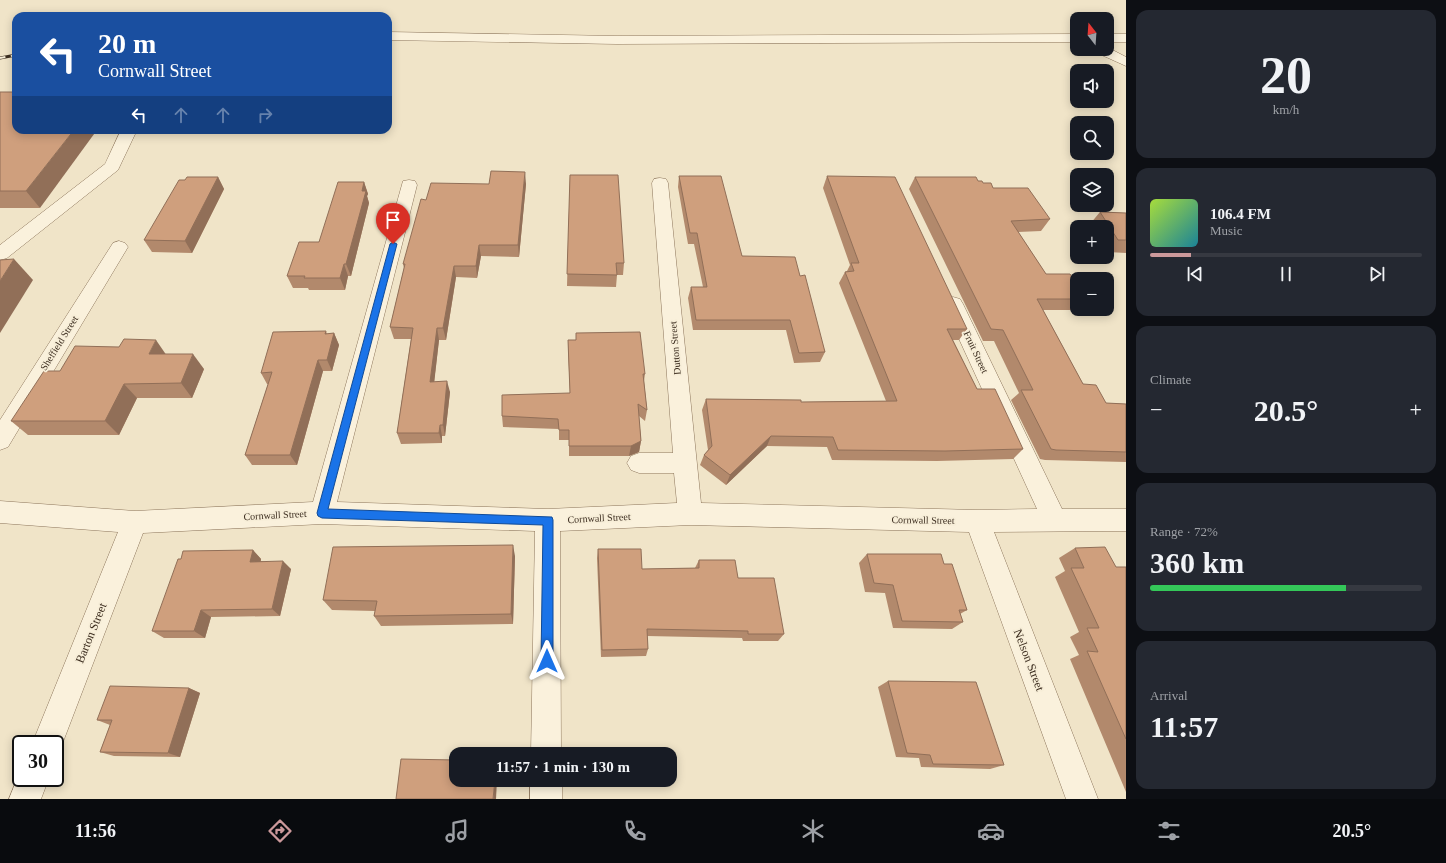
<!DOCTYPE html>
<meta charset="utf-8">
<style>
:root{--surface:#171b24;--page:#242831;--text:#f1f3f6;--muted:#9ea1a6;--line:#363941;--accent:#cc999b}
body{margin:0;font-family:Georgia,serif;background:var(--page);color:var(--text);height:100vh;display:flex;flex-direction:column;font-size:15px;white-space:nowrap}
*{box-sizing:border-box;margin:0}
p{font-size:13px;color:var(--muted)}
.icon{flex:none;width:22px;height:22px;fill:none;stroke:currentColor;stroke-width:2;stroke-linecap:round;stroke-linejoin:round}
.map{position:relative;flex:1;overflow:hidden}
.panel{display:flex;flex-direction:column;gap:10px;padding:10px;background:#0d0f14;width:320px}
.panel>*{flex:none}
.banner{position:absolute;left:12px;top:12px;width:380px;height:122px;border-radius:12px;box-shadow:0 2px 10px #0003;background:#1a4fa0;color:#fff;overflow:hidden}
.needle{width:26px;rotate:343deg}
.controls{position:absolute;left:1070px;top:12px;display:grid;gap:8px}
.controls a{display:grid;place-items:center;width:44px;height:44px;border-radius:8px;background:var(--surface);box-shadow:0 2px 10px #0003;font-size:20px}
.speed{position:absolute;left:12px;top:735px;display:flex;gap:8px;font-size:20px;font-weight:700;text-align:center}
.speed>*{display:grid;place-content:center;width:52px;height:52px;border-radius:50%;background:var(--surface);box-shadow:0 2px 10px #0003;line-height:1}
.speed .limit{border:2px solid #111;border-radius:6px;background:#fff;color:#111}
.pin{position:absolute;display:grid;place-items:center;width:34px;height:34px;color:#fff;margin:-41px -17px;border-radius:50% 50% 50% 0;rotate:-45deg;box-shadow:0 0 4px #0007}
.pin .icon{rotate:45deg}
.me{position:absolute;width:44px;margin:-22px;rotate:0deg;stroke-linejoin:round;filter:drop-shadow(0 0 3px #0008)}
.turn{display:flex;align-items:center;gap:14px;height:84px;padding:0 20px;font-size:18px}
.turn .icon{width:52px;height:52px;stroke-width:2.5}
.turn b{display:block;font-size:28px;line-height:34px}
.lanes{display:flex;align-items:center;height:38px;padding:0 20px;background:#0003;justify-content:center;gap:20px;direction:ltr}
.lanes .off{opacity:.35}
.big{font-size:30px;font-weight:600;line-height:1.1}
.panel .card{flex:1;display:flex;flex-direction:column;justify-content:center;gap:6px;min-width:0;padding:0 14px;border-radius:12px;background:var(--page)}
.panel .dial{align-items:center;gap:0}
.dial b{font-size:52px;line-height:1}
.song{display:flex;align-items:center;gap:12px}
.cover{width:48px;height:48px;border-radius:6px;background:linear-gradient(135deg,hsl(80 70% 55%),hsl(190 70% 35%))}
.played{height:4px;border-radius:2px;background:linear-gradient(90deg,var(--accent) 15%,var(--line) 15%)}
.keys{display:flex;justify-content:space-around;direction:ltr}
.heat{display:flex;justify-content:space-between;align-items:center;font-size:22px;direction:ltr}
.charge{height:6px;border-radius:3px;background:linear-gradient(90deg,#34c759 72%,var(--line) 0)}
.trip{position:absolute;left:449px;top:747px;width:228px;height:40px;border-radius:12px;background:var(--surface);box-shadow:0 2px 10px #0003;font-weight:600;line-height:40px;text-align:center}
.tab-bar{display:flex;height:64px;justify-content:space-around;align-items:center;background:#090b0e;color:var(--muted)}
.tab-bar .icon{width:28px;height:28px}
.tab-bar .current{color:var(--accent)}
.tab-bar b{font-size:18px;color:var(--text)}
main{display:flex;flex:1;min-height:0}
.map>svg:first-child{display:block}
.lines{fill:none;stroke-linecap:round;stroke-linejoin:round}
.minor-casing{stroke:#8d765c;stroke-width:1}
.minor{fill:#faf1dc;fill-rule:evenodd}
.rail-casing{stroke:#3d2e20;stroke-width:3}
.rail{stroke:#f7eed8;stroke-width:2;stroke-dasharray:5.5;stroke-linecap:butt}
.wall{fill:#b2896c}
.shaded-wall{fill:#916f58}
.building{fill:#cf9f7d;stroke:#916f58}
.route{fill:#1a73e8;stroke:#114b97}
.labels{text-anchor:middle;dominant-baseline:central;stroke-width:3.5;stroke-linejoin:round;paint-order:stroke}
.street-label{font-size:10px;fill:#3d2e20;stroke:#f7eed8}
.near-street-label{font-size:12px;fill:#3d2e20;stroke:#f7eed8}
</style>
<main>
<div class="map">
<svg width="1126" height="799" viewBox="0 0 1126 799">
<rect width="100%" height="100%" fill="#f0e4c8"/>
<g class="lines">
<g class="minor-casing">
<g id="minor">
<path d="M 388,32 L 617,36 L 1077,34 L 1077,42 L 617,44 L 388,40 Z"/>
<rect x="1107" y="34" width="19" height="8"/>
<path d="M 1107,47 L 1126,57 L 1126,66 L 1095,52 L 1093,49 L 1107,49 Z"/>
<path d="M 121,130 L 137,130 L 118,170 L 7,258 L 0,260 L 0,245 L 105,164 Z"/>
<path d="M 660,178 L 666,179 L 668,183 L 701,503 L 977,510 L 1037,509 L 943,304 L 946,299 L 953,297 L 960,299 L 963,304 L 1062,509 L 1126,509 L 1126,531 L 994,532 L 1098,799 L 1066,799 L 969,532 L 690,525 L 560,531 L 561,754 L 531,754 L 535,531 L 322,524 L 143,533 L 58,755 L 55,756 L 55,744 L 32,744 L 118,532 L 0,523 L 0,501 L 135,511 L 313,502 L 403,181 L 409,180 L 415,181 L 417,185 L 337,502 L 548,509 L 677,503 L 674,473 L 639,473 L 631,470 L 627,463 L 631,456 L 639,453 L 673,453 L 652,183 L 654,179 Z"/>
<path d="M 119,241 L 125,243 L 128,247 L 8,447 L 0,450 L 0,420 L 113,243 Z"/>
<path d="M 21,769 L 21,778 L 49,778 L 41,799 L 9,799 Z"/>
<rect x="530" y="780" width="32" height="19"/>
</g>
</g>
<use href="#minor" class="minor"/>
<g class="rail-casing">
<path id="rail" d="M 0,58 L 16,55"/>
</g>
<use href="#rail" class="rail"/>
</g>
<g class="wall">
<path d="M 0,92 L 40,208 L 0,208 Z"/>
<path d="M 570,175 L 624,263 L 623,275 L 617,275 L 616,287 L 567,286 Z"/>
<path d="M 679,176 L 742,256 L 800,276 L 825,352 L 820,362 L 794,363 L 786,330 L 693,330 L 688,298 L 691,287 L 703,287 L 694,244 L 688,244 L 678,187 Z"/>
<path d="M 827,176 L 967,329 L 959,340 L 953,340 L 977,389 L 1023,449 L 1013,459 L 937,461 L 832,460 L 827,447 L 767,446 L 726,485 L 700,465 L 704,455 L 708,450 L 702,410 L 706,399 L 801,402 L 886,401 L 839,283 L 845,272 L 847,271 L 850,265 L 823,188 Z"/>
<path d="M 218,177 L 224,189 L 192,253 L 152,252 L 144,240 L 185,180 Z"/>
<path d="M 915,177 L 978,181 L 993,188 L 1050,219 L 1041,231 L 1018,232 L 1046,274 L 1077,284 L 1077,310 L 1043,310 L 1083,384 L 1106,403 L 1126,404 L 1126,462 L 1045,460 L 1040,459 L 1011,400 L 1019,393 L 994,341 L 983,341 L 909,189 Z"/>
<path d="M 364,182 L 368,194 L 367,196 L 369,203 L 351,276 L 348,276 L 345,290 L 309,290 L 308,288 L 293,288 L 287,276 L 319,242 Z"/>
<path d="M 489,184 L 526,184 L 519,257 L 481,256 L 477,278 L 456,277 L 446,340 L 439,340 L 434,382 L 450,392 L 445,436 L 442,436 L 442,443 L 401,444 L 397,433 L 411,339 L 394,339 L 390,327 L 404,268 L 403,264 L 426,200 Z"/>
<path d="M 1100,212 L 1126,213 L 1126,253 L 1108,252 L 1107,251 L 1107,227 L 1091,227 L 1090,224 Z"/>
<path d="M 326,331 L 327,334 L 334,333 L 339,345 L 332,371 L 323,371 L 297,465 L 252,465 L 245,455 L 268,384 L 267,384 L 261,373 Z"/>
<path d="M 576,333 L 645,374 L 644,381 L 647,410 L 645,421 L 639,416 L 641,441 L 639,452 L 629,456 L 569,456 L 569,440 L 559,440 L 559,429 L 503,427 L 502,416 L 570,393 L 568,351 L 568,340 L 576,340 Z"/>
<path d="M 166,354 L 204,369 L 192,398 L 137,398 L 119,435 L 28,435 L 11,421 L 60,371 Z"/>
<path d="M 1075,548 L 1116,567 L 1126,567 L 1126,792 L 1070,659 L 1079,655 L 1070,637 L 1079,632 L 1055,577 L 1065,571 L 1059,558 Z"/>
<path d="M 598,549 L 642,569 L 695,568 L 699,560 L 738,578 L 784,634 L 778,641 L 743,641 L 742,638 L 647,636 L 648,649 L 646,656 L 601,657 L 597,558 Z"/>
<path d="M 253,550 L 261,559 L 261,561 L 291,569 L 280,616 L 211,617 L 205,638 L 164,638 L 152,631 Z"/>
<path d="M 867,554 L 944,564 L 967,610 L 960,614 L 963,622 L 952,629 L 893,628 L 885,593 L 865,592 L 859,563 Z"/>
<path d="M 515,556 L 513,624 L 381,626 L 374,616 L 375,611 L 332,610 L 323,600 Z"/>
<path d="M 888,681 L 1004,765 L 990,769 L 921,767 L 919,758 L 896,757 L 878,687 Z"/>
<path d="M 189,688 L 200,693 L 180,757 L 114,756 L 100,752 L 110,725 L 97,720 Z"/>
</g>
<g class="shaded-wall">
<path d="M 74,130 L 97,130 L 40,208 L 26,191 Z"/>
<path d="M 525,172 L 526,184 L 519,257 L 518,245 Z"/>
<path d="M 218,177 L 224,189 L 192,253 L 185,241 Z"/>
<path d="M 364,182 L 368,194 L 367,196 L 369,203 L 351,276 L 346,264 Z"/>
<path d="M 479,245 L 481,256 L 477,278 L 476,266 Z"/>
<path d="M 14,259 L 33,280 L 0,333 L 0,281 Z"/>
<path d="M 344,264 L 348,276 L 345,290 L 340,278 Z"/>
<path d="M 454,266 L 456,277 L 446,340 L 443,328 Z"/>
<path d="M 437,328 L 439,340 L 433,393 L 430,382 Z"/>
<path d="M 334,333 L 339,345 L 332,371 L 327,360 Z"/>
<path d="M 156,340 L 167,356 L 149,354 Z"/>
<path d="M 193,354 L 204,369 L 192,398 L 181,383 Z"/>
<path d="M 318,360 L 323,371 L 297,465 L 290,455 Z"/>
<path d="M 447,381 L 450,392 L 445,436 L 443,425 Z"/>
<path d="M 124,384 L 137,398 L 119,435 L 105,421 Z"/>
<path d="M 440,425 L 442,436 L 442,443 L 439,433 Z"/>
<path d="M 771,436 L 767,446 L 726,485 L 730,475 Z"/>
<path d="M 641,441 L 639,452 L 629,456 L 631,446 Z"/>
<path d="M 513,545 L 515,556 L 513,624 L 511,614 Z"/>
<path d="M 253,550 L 261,559 L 258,570 L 250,562 Z"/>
<path d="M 283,561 L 291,569 L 280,616 L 272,609 Z"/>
<path d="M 201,610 L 211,617 L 205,638 L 194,631 Z"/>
<path d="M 189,688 L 200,693 L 180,757 L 168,753 Z"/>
<path d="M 495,780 L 497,780 L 496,799 L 493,799 Z"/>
</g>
<g class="building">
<path d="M 0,92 L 16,92 L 16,130 L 74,130 L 26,191 L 0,191 Z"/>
<path d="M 491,171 L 525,172 L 518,245 L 479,245 L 476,266 L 454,266 L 443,328 L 437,328 L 430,382 L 447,381 L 443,425 L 440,425 L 439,433 L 397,433 L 413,328 L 390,327 L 405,264 L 403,264 L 421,199 L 426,200 L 431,183 L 489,184 Z"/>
<path d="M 570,175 L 618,175 L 624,263 L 616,263 L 617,275 L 567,274 Z"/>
<path d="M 679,176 L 721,176 L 742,256 L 795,257 L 800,276 L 805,275 L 825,352 L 799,353 L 790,320 L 696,320 L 691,287 L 707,287 L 697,233 L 690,233 Z"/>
<path d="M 827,176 L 895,177 L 967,329 L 947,329 L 977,389 L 995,389 L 1023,449 L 945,451 L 838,450 L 833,437 L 771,436 L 730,475 L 704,455 L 712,446 L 706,399 L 801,400 L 801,402 L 897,401 L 845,272 L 854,271 L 851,263 L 859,263 Z"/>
<path d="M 187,177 L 218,177 L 185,241 L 144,240 L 179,180 L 185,180 Z"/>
<path d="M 915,177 L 976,177 L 978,181 L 982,181 L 983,183 L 991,183 L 993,188 L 1028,188 L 1050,219 L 1011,221 L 1046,274 L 1070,274 L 1077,284 L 1077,299 L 1037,299 L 1083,384 L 1096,385 L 1106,403 L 1126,404 L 1126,452 L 1056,450 L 1051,449 L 1021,390 L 1033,390 L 1003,330 L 991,329 Z"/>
<path d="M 338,182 L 364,182 L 362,191 L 366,191 L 346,264 L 344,264 L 340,278 L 304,278 L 305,276 L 287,276 L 299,242 L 319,242 Z"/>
<path d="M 1100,212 L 1126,213 L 1126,240 L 1118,240 Z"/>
<path d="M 14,259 L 0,281 L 0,260 Z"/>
<path d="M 326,331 L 325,334 L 334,333 L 327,360 L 318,360 L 290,455 L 245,455 L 272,372 L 261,373 L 273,332 Z"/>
<path d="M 640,332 L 645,374 L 643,374 L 647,410 L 638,404 L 641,441 L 631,446 L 569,446 L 569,430 L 559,430 L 558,419 L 502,416 L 502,395 L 570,393 L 568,340 L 576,340 L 576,333 Z"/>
<path d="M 124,339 L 156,340 L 149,354 L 193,354 L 181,383 L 124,384 L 105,421 L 11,421 L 44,371 L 60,371 L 75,346 L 119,347 Z"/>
<path d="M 513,545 L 511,614 L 374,616 L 377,601 L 323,600 L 333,547 Z"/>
<path d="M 1105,547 L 1116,567 L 1126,567 L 1126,739 L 1087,651 L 1098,652 L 1087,628 L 1099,628 L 1071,568 L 1084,568 L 1075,548 Z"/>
<path d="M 598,549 L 641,549 L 642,569 L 699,568 L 699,560 L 735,560 L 738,578 L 774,578 L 784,634 L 748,634 L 748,631 L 647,629 L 648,649 L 602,650 Z"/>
<path d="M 253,550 L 250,562 L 283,561 L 272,609 L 201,610 L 194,631 L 152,631 L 178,559 L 181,559 L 183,551 Z"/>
<path d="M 867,554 L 941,554 L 944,564 L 952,564 L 967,610 L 959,610 L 963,622 L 902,621 L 893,585 L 874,583 Z"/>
<path d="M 888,681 L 976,682 L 1004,765 L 933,764 L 930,755 L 907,753 Z"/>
<path d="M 110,686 L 189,688 L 168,753 L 100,752 L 112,720 L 97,720 Z"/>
<path d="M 401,759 L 456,760 L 456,780 L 495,780 L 493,799 L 396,799 Z"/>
</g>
<path class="route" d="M 393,242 L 397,244 L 328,509 L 552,517 L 553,520 L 553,661 L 551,665 L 547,666 L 543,665 L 541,661 L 543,525 L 322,518 L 318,516 L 317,513 L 390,244 Z"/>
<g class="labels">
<g class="street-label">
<text transform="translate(59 343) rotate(-58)">Sheffield Street</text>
<text transform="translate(675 348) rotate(-95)">Dutton Street</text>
<text transform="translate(976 352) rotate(65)">Fruit Street</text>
<text transform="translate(275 515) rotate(-3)">Cornwall Street</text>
<text transform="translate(599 518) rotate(-3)">Cornwall Street</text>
<text transform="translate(923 520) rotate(1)">Cornwall Street</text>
</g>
<g class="near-street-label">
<text transform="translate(91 633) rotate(-68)">Barton Street</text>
<text transform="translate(1029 660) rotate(69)">Nelson Street</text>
</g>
</g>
</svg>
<div class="controls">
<a><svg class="needle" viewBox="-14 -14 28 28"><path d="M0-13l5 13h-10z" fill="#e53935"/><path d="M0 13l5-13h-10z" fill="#9ea1a6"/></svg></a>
<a><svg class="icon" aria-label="sound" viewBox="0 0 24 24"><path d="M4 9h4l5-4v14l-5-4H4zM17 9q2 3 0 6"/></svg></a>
<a><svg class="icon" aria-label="search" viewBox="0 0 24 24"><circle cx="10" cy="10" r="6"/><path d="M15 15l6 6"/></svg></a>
<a><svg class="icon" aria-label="layers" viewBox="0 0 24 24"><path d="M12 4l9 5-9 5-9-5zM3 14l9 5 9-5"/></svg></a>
<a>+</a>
<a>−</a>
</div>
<div class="speed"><div class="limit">30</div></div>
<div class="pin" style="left:393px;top:244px;background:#d93025"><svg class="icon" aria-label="arrive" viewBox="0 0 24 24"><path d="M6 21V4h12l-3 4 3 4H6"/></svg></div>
<svg class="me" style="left:547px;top:661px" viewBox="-20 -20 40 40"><path d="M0-17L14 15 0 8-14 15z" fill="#1a73e8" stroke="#fff" stroke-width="4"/></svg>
<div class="trip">11:57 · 1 min · 130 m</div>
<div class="banner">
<div class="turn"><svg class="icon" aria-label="left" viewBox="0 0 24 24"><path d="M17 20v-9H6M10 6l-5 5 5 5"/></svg><div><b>20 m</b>Cornwall Street</div></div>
<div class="lanes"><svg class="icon" aria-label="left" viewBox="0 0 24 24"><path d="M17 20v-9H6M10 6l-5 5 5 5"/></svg><svg class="icon off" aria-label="ahead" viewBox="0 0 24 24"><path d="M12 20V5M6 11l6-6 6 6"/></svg><svg class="icon off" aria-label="ahead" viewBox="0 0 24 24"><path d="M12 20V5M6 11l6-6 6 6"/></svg><svg class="icon off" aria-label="right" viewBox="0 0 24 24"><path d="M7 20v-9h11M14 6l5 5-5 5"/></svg></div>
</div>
</div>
<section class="panel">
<div class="card dial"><b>20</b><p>km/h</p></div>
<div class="card">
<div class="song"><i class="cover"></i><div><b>106.4 FM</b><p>Music</p></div></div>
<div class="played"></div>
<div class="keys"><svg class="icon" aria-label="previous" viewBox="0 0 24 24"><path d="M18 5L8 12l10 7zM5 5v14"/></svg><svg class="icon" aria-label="pause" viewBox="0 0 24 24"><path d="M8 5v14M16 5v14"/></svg><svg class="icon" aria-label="next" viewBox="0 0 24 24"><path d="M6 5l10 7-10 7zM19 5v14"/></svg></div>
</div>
<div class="card"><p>Climate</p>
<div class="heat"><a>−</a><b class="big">20.5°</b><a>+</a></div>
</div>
<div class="card"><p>Range · 72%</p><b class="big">360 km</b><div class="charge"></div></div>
<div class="card"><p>Arrival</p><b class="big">11:57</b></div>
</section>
</main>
<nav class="tab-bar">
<b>11:56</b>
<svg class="icon current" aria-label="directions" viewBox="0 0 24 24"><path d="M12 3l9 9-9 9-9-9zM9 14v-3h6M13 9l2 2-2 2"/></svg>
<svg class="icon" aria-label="music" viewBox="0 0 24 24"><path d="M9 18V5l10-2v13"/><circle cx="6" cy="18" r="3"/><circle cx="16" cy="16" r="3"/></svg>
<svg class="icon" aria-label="phone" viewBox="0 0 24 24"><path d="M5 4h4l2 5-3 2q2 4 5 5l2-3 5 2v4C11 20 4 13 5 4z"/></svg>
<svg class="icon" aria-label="climate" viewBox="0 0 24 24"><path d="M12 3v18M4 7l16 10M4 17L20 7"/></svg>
<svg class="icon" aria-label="car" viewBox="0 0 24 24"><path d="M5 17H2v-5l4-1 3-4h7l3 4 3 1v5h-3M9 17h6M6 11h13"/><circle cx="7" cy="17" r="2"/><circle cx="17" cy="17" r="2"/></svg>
<svg class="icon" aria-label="filters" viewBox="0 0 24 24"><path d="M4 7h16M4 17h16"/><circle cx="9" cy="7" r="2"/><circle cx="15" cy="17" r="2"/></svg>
<b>20.5°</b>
</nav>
